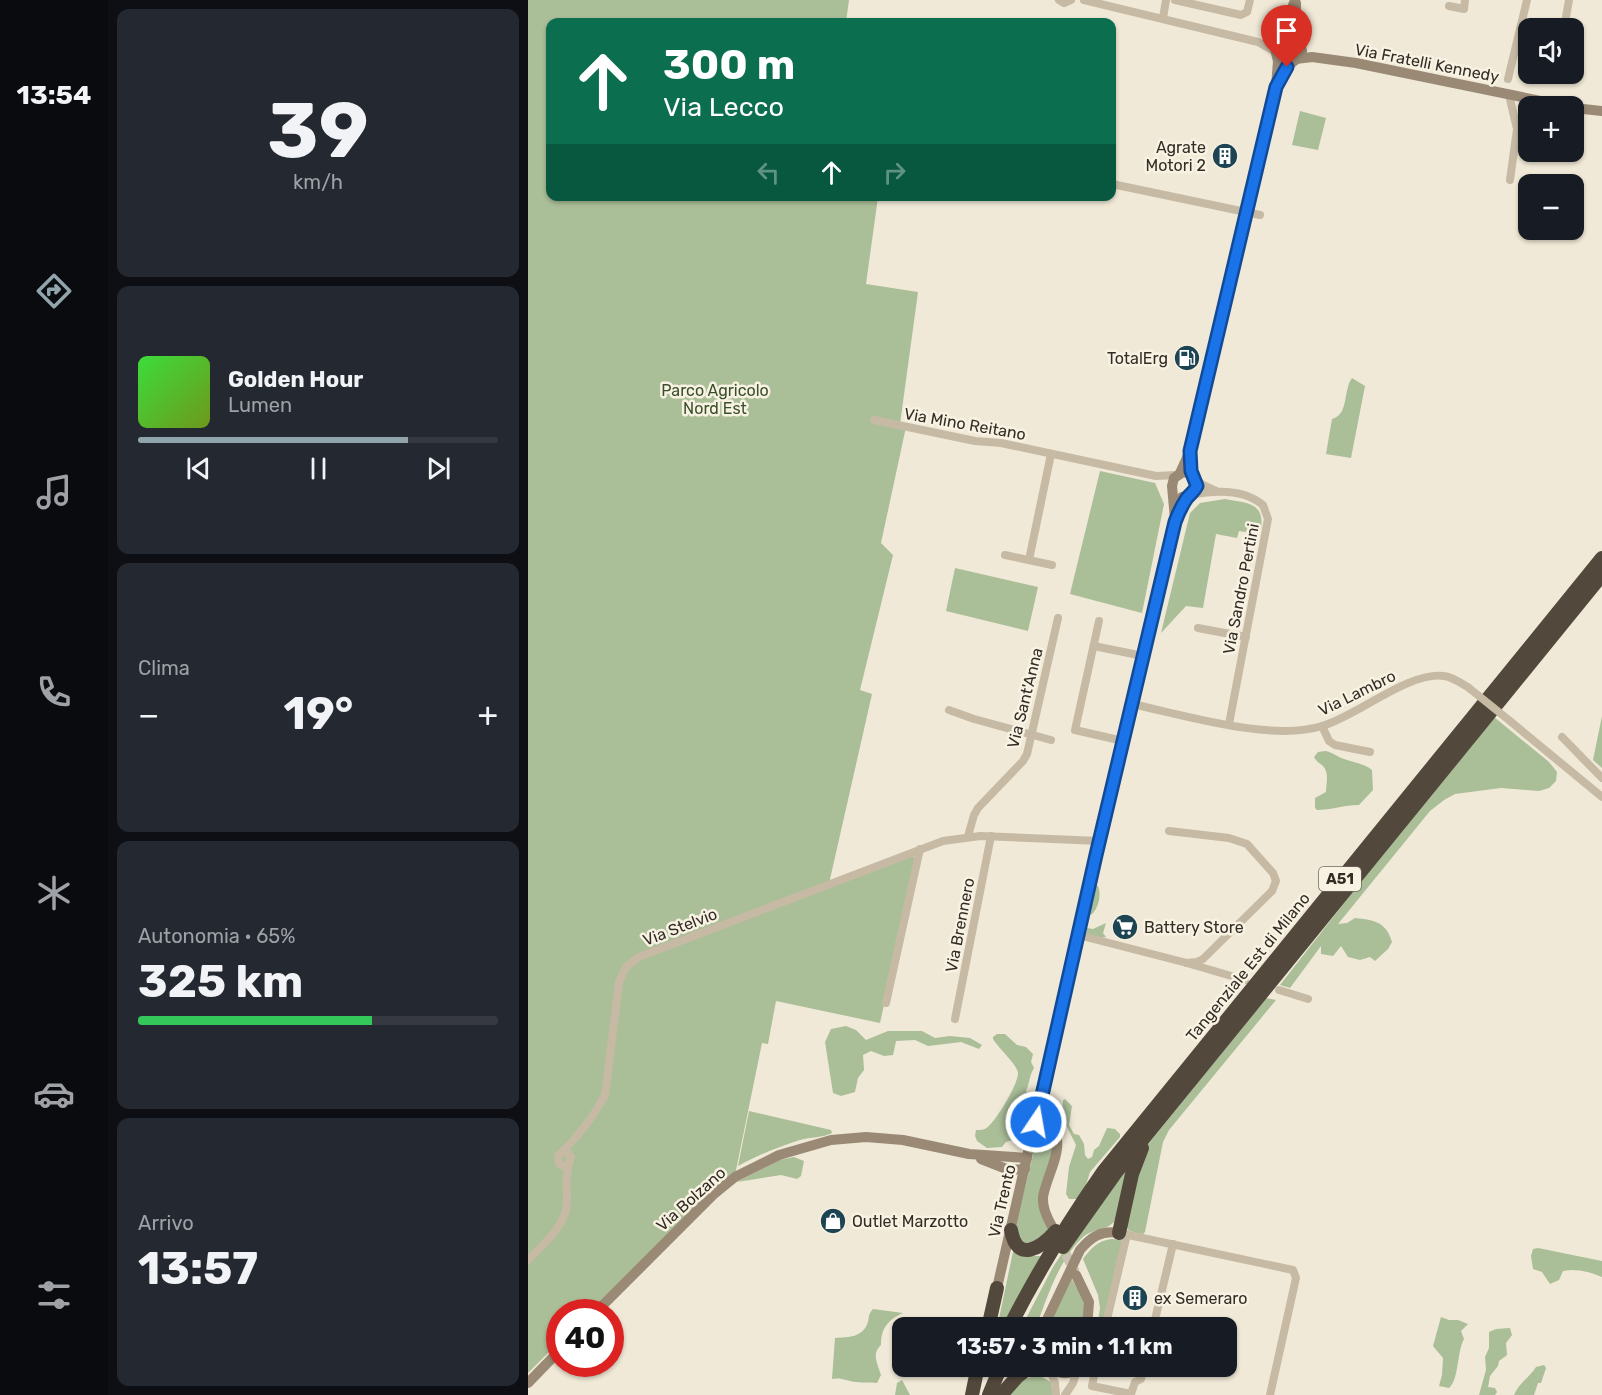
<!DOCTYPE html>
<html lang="it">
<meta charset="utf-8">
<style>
:root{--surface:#171b24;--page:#242831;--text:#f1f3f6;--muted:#9ea1a6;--line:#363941;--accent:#91a4ac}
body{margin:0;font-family:Rubik,sans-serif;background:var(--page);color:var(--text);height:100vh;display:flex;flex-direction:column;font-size:22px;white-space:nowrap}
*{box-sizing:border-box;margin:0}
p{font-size:20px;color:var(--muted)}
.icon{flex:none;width:33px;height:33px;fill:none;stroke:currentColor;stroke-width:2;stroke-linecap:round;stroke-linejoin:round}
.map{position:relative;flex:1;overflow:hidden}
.panel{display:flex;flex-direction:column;gap:9px;padding:9px;background:#0d0f14;width:420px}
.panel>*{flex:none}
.banner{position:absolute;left:18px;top:18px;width:570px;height:183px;border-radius:12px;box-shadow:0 2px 4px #0004;background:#0b6e4f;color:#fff;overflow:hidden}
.tools{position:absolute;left:990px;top:18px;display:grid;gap:12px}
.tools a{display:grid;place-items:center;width:66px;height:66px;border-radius:12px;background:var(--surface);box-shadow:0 2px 4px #0004;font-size:30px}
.speed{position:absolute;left:18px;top:1299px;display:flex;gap:12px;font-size:30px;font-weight:700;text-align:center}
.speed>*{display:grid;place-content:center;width:78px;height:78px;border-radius:50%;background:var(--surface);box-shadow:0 2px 4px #0004;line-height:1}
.speed .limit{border:9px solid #d22;background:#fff;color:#111}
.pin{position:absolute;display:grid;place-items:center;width:51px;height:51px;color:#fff;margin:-62px -26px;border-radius:50% 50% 50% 0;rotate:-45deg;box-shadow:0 0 6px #0007}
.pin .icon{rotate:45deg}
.me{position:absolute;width:66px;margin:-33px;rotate:12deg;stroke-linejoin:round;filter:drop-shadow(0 0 4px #0008)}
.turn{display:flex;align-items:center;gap:21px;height:126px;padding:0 18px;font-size:27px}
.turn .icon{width:78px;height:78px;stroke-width:2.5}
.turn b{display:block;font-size:42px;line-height:51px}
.lanes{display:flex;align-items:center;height:57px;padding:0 18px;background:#0003;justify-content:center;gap:30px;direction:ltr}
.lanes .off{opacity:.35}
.big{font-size:45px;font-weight:700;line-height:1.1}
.panel .widget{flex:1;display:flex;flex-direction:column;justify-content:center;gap:9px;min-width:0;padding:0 21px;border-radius:12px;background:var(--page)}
.panel .dial{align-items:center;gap:0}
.dial b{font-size:78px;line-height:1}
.song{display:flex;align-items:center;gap:18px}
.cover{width:72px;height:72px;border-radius:9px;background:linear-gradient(135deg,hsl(120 70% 55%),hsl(80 70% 35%))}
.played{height:6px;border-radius:3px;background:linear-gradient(90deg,var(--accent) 75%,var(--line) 75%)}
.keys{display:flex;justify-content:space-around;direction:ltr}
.heat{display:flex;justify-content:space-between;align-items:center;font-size:33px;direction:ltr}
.charge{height:9px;border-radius:4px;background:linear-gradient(90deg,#34c759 65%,var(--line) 0)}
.trip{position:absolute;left:364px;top:1317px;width:345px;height:60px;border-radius:12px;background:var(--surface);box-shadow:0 2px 4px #0004;font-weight:700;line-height:60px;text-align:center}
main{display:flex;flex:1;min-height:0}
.dock{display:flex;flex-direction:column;width:108px;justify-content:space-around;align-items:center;background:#090b0e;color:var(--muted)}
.dock .icon{width:42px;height:42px}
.dock .selected{color:var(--accent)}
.dock b{font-size:27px;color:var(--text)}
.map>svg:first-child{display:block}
.green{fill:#aabe98}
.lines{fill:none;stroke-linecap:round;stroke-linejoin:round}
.secondary-tunnel{stroke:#cac3b3;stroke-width:10;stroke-dasharray:10 5;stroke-linecap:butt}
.street{stroke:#c7baa4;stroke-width:8}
.secondary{stroke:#9a8a75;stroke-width:10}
.highway{stroke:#53483c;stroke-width:14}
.street-bridge{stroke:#c7baa4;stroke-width:8}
.route-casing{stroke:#114b97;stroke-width:15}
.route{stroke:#1a73e8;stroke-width:10}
.labels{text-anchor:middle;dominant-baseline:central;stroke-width:5;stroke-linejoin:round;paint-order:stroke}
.shield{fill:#f8f2e3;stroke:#6d675e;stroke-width:1.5}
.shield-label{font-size:15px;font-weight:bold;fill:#322c25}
.street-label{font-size:16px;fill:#322c25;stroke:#f8f2e3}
.poi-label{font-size:16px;fill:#322c25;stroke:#f8f2e3;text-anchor:start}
.park-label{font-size:16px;fill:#3a502a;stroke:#f8f2e3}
</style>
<main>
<nav class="dock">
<b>13:54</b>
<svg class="icon selected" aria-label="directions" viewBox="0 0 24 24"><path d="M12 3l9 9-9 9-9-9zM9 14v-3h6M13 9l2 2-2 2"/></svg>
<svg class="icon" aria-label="music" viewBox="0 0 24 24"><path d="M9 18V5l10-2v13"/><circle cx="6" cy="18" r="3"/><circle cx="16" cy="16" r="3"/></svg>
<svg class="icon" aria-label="phone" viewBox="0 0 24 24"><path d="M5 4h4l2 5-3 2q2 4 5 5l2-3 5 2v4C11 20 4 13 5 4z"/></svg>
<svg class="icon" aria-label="climate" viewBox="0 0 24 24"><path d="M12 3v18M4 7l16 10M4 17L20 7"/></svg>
<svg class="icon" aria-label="car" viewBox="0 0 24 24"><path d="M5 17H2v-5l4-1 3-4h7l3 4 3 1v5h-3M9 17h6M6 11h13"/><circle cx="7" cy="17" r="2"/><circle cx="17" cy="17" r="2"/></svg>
<svg class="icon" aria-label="filters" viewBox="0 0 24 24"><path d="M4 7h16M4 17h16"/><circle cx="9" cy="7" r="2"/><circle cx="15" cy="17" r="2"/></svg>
</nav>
<section class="panel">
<div class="widget dial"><b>39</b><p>km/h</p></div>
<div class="widget">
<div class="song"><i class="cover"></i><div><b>Golden Hour</b><p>Lumen</p></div></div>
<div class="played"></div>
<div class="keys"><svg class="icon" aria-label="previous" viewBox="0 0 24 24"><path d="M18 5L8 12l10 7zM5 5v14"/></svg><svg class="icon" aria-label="pause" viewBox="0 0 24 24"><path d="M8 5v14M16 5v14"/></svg><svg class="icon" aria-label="next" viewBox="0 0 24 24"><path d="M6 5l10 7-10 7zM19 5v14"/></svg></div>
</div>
<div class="widget"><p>Clima</p>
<div class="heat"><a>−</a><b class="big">19°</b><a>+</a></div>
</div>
<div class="widget"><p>Autonomia · 65%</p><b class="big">325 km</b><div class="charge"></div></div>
<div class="widget"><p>Arrivo</p><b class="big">13:57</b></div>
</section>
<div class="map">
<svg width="1074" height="1395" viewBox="0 0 1074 1395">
<rect width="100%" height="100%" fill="#f0e9d7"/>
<g class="green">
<path d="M 0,0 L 321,0 L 318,22 L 22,22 L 22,196 L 350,197 L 338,284 L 390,292 L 372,424 L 378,427 L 353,543 L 365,555 L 332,690 L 344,694 L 300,888 L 385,856 L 388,860 L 352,1023 L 248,1001 L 240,1044 L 234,1043 L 207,1175 L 62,1312 L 32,1312 L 31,1342 L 0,1373 Z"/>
<path d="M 772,111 L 798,118 L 790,150 L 764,145 Z"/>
<path d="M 824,378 L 837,386 L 823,458 L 798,454 L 804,419 C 821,415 815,390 824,378 Z"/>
<path d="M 572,471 L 627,483 L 636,504 L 614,613 L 542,594 Z"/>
<path d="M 697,499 C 718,503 737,502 733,529 L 720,526 L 718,532 L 711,531 L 709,538 L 688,534 L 675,608 L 658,606 L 633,633 L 662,513 L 672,503 Z"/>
<path d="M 427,568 L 510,587 L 500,631 L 418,611 Z"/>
<path d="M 1074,716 L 1074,768 L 1065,760 Z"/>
<path d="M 966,717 L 1021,762 L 1029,772 L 1028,781 L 1021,788 L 1011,791 L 973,788 L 927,794 L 916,800 L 902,811 L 810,924 L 819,923 L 827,918 C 847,920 858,922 864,942 L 860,949 L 847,961 L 842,957 L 832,960 L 820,957 L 813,946 L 805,956 L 793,954 L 793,946 L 762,988 L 752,985 L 878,824 Z"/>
<path d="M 797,751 C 805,752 809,757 816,759 C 825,762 837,764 844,770 L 845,790 L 831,805 C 816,805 803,810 789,810 L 787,808 L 787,798 L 798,792 C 798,782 802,773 794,765 C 791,763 788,761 786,757 L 790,752 Z"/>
<path d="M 567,886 L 570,886 C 574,895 570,909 563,915 L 561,913 Z"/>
<path d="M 578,923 L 575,933 L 578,937 L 572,938 L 558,935 L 559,928 L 565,929 Z"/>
<path d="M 738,998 L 748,1000 L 641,1130 L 635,1142 L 617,1232 L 615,1234 C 603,1232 598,1232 596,1219 L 618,1147 Z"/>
<path d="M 318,1026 L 328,1030 L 338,1040 L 360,1031 L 394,1031 L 407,1038 L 422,1036 L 442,1038 L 454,1045 L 451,1049 L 433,1042 L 400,1046 L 387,1040 L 368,1041 L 365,1055 L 356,1056 L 343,1051 L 335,1055 L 336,1070 L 330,1078 L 327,1092 L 313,1096 L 305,1093 L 297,1042 L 303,1029 Z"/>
<path d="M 469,1034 L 477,1034 L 489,1045 L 498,1047 L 505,1054 L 503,1062 L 506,1068 C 501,1076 502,1082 498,1091 L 503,1103 L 498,1114 L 498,1123 L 496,1128 L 484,1140 L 478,1142 L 474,1147 L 459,1148 L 449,1141 L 447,1136 L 448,1130 C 451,1130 454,1130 457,1129 C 466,1125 491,1083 490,1073 C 489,1064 471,1049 465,1039 L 465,1037 Z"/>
<path d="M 537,1099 L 544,1106 L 541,1125 L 546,1134 L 551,1135 L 556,1144 L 557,1155 L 560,1159 L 564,1157 L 566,1150 L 571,1146 L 579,1128 L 587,1129 L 592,1134 L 592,1137 L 562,1172 L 558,1185 L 550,1199 L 541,1199 L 538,1194 L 541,1167 L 548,1145 L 534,1117 L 535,1100 Z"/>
<path d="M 221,1111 L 303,1130 L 304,1133 C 295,1138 282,1137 272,1140 C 250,1147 230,1155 210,1166 Z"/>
<path d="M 515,1136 L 520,1136 L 526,1143 L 513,1195 L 523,1234 L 496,1247 L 487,1228 L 508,1142 Z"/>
<path d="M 266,1157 L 276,1161 L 273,1176 L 269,1179 L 253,1175 L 209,1182 L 251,1160 Z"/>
<path d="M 602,1159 L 589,1218 C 581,1232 564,1227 553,1239 C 530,1262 519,1298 508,1327 L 493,1328 L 525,1267 L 541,1243 Z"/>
<path d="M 584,1239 L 593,1240 L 593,1245 L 574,1327 L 569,1327 L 572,1308 L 570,1295 L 555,1259 C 563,1248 571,1240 584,1239 Z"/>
<path d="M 486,1247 L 498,1256 L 514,1256 L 476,1327 L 469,1328 Z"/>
<path d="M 1010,1248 L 1074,1261 L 1074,1277 C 1062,1272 1048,1268 1035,1271 L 1031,1280 L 1022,1284 L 1014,1272 L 1005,1269 L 1003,1256 L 1005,1249 Z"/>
<path d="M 543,1278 L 556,1300 L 556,1327 L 518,1328 Z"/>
<path d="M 345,1309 L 375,1313 C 360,1320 353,1328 353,1345 C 343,1354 350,1364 353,1375 L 349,1383 C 341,1382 336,1383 328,1382 C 319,1381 313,1377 304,1379 L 307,1338 C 320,1337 335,1338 340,1322 C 341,1316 341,1313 345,1309 Z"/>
<path d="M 913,1317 L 921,1320 L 930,1320 L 940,1324 L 933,1331 L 936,1339 C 929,1351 931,1380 921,1388 L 911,1386 L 914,1375 L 915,1358 L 905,1346 Z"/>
<path d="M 982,1328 L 984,1335 L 978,1343 L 979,1355 L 971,1361 L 970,1366 L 962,1376 L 960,1387 L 967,1388 L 969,1392 L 967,1395 L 951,1395 L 958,1370 L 957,1357 L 961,1348 L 961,1332 L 968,1329 Z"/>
<path d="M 1016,1365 L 1018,1368 L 1013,1383 L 1010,1383 L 1006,1395 L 986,1395 C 991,1383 1001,1378 1008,1367 Z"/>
<path d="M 506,1376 L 514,1377 L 523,1382 L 525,1395 L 481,1395 L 497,1379 Z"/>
<path d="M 374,1380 L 382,1395 L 367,1395 L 369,1383 Z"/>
</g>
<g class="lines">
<path class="secondary-tunnel" d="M 531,1241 L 547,1272"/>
<g class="street">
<path d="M 531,0 L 536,3 L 543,0"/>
<path d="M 556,0 L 730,42 L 746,51"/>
<path d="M 647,0 L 713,15 L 719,12 L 722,0"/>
<path d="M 921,6 L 936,9 L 937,0"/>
<path d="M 635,18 L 638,0"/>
<path d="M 1036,28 L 1041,0"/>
<path d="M 980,79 L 999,0"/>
<path d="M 981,95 L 989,129 L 982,180"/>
<path d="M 584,184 L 732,215"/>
<path d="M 346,420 L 447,441 L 473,443 L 628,476 L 648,475"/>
<path d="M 667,478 L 675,485 L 688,491"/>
<path d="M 663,495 C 687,490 716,489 735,505 L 740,519 L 701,724"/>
<path d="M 477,555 L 524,565"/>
<path d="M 501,560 L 523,454"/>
<path d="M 571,621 L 547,730 L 595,741"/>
<path d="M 670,628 L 718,637"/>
<path d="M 566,646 L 615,656"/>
<path d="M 604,704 C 655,715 745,742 794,726 C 829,716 881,671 916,676 C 925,677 933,683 941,688"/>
<path d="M 421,710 L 446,719 L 523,740"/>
<path d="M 982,721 L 1074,797"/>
<path d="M 794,726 L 801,741 L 807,745 L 842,752"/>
<path d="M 1034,737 L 1074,778"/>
<path d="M 641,831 L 701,838 L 719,844 L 745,873 L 748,881 L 744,891 L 675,959 L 669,962 L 659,963"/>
<path d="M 440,836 L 446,815 L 450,808 L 495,761 L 499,754 L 530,618"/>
<path d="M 550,935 L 659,963 L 717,980"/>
<path d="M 751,990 L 780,999"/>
<path d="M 358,1003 L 392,849"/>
<path d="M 427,1019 L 463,836"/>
<path d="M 34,1152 L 41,1154 L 43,1157 L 41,1163 L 37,1166 L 31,1164 L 30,1156 C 49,1138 65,1118 77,1095 L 91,982 L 98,967 L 111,957 L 415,841 L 452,836 L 571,841"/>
<path d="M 591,1233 L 765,1270 L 768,1278 L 742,1395"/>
<path d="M 0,1260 C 15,1244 39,1225 39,1202 C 39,1188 37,1176 41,1163"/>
<path d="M 577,1328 L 599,1234"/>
<path d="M 625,1328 L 645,1244"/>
<path d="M 568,1366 L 564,1386 L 603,1394 L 607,1382 L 613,1379 L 616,1366"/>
<path d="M 521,1368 L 527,1383 L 528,1395"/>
<path d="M 537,1395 L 545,1383 L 550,1367"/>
</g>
<g class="secondary">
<path d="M 768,59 L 784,57 L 828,63 L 1037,106"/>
<path d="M 750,82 L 759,67 L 770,58 L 774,51 L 768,22 L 768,3"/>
<path d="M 1046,108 L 1074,111"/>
<path d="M 652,473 L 662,451 L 748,87 L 750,61 L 746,45 L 755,32 L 767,0"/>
<path d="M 654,497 C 670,497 670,484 664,472"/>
<path d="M 647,519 L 644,486 L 646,478 L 655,472 L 662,473 L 667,478"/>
<path d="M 508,1122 C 549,1130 519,1171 515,1197 C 514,1208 519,1218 525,1228"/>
<path d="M 453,1159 L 481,1170 L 497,1169"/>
<path d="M 548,1275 L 561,1302 L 559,1328"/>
<path d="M 469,1288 L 571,841 L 647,522 L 660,497"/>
<path d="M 68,1312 L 185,1195 L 207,1177 L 251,1155 L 303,1140 L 338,1137 L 375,1140 L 441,1154 L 499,1158"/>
<path d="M 515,1328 L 552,1250 C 563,1237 573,1230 591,1233"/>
<path d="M 518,1366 C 529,1373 541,1378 550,1366"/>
<path d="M 0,1383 L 32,1350"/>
</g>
<g class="highway">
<path d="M 483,1230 C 489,1264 513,1248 528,1231"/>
<path d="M 591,1233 L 604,1174 L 614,1148"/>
<path d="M 535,1247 L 589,1171 L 1074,575"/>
<path d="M 460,1328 L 469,1288"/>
<path d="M 481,1328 C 509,1273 540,1222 575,1172 L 1074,558"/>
<path d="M 501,1369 L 520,1367"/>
<path d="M 444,1395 L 450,1366"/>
<path d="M 461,1395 L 473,1366"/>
<path d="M 473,1395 L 489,1377 L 503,1366"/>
</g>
<path class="street-bridge" d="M 941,688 L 982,721"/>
</g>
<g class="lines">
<g class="route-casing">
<path id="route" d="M 508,1122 L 568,855 L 647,522 C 650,514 654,505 659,498 C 663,493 666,492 669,486 L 663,471 L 662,451 L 748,87 L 759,67"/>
</g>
<use href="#route" class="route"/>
</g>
<defs>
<g id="building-disc" transform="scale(1.35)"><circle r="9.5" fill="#1c4452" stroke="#f8f2e3"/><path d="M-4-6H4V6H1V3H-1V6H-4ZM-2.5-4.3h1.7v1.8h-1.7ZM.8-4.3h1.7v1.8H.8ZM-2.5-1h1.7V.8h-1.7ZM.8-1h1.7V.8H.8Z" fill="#fff"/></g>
<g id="fuel-disc" transform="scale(1.35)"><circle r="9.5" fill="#1c4452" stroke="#f8f2e3"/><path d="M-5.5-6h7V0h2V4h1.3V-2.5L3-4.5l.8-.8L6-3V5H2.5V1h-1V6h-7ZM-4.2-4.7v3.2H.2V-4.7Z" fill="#fff"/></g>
<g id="supermarket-disc" transform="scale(1.35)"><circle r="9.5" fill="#1c4452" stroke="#f8f2e3"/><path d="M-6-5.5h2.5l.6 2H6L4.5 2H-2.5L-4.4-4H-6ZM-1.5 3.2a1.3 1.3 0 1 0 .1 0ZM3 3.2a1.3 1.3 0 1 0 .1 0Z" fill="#fff"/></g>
<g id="shop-disc" transform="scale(1.35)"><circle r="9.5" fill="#1c4452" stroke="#f8f2e3"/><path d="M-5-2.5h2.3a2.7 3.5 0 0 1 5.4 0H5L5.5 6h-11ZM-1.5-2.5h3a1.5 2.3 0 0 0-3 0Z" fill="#fff"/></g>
</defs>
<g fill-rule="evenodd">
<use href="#building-disc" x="697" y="156"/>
<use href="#fuel-disc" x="659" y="358"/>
<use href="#supermarket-disc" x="597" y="927"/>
<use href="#shop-disc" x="305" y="1221"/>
<use href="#building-disc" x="607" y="1298"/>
</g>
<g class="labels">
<rect class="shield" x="791" y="867" width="42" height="24" rx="4.5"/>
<g class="shield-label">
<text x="812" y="879">A51</text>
</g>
<g class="street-label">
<text transform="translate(899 63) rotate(11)">Via Fratelli Kennedy</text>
<text transform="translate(437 424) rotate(10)">Via Mino Reitano</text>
<text transform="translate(713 589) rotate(-79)">Via Sandro Pertini</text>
<text transform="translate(829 693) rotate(-26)">Via Lambro</text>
<text transform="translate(497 698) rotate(-76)">Via Sant'Anna</text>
<text transform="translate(432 925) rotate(-79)">Via Brennero</text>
<text transform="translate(152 927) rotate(-21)">Via Stelvio</text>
<text transform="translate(720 967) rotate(-51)">Tangenziale Est di Milano</text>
<text transform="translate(163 1199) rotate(-42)">Via Bolzano</text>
<text transform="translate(474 1201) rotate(-77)">Via Trento</text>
</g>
<g class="poi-label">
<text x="678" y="147" text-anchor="end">Agrate<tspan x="678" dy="18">Motori 2</tspan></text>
<text x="640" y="358" text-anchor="end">TotalErg</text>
<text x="616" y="927">Battery Store</text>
<text x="324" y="1221">Outlet Marzotto</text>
<text x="626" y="1298">ex Semeraro</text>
</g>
<g class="park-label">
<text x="187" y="390">Parco Agricolo<tspan x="187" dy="18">Nord Est</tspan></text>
</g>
</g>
</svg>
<div class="tools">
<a><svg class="icon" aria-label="sound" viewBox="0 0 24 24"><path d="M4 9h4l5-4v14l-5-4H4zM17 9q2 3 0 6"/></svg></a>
<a>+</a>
<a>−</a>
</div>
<div class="speed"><div class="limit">40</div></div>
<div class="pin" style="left:759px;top:67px;background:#d93025"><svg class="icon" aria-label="arrive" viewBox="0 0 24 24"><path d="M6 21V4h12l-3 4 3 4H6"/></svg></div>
<svg class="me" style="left:508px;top:1122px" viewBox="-20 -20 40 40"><circle r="17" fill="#1a73e8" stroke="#fff" stroke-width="3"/><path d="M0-11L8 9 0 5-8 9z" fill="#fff"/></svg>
<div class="trip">13:57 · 3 min · 1.1 km</div>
<div class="banner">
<div class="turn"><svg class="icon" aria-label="ahead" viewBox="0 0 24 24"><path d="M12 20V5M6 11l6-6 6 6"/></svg><div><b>300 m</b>Via Lecco</div></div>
<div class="lanes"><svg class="icon off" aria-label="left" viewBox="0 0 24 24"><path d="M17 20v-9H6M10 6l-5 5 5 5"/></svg><svg class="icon" aria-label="ahead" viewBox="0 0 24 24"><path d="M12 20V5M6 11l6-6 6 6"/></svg><svg class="icon off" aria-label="right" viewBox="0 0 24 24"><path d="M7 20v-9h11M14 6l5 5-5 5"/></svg></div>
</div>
</div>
</main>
